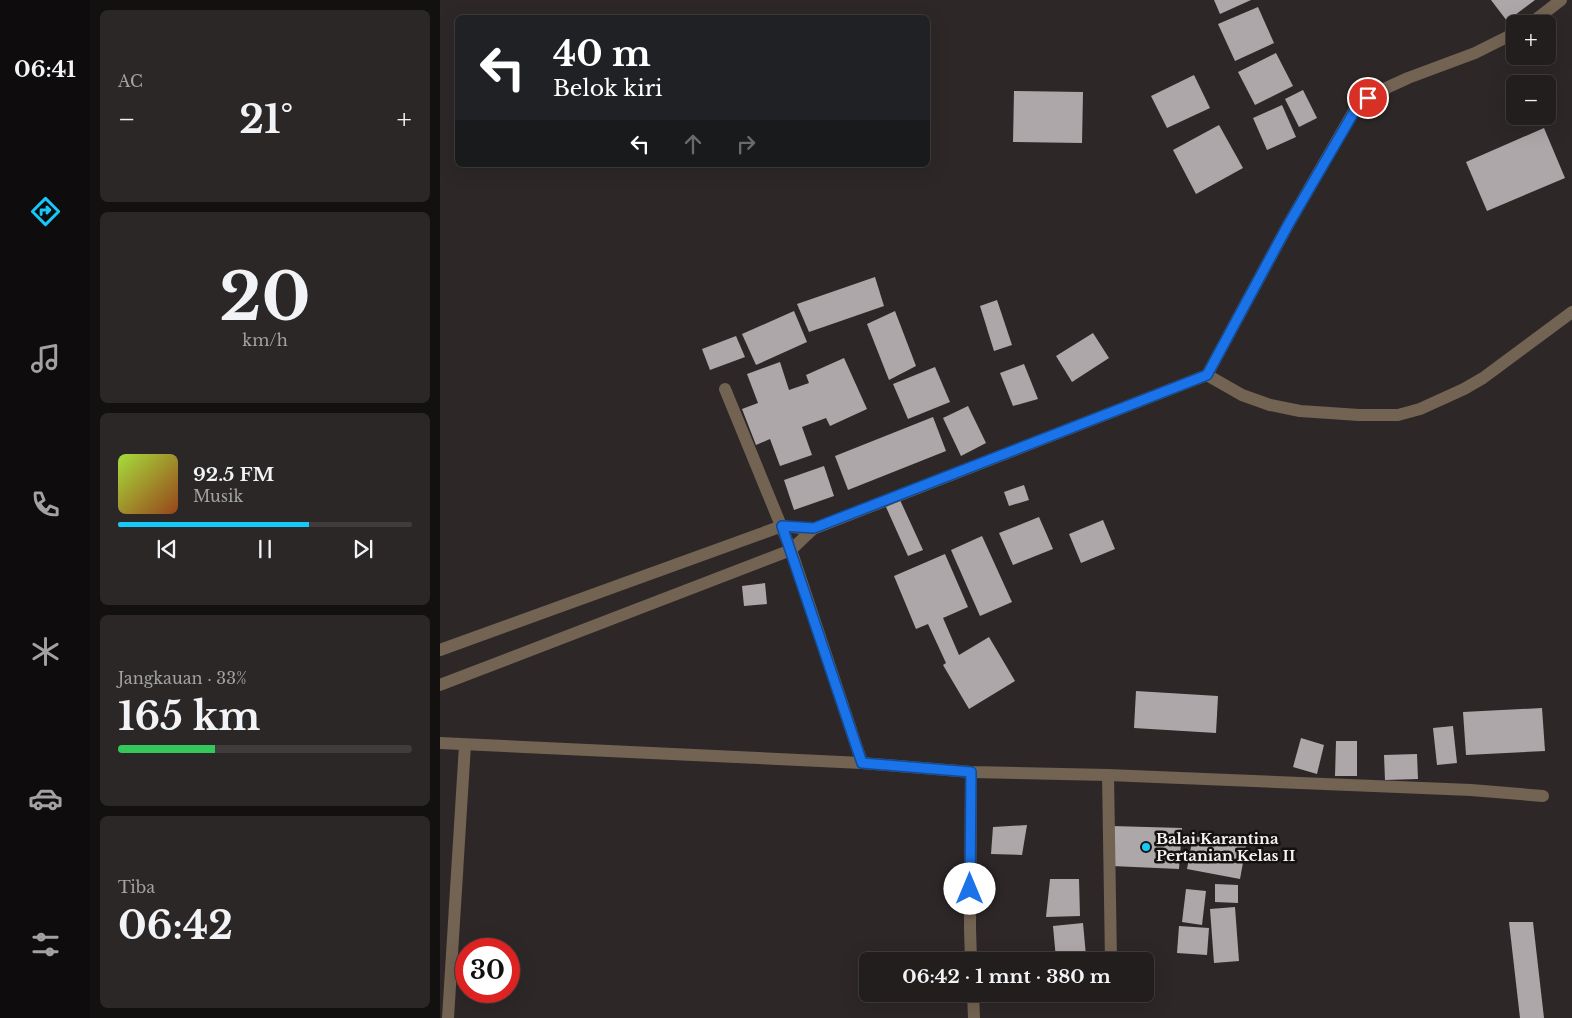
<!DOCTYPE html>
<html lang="id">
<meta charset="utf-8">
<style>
:root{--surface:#221e1d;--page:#2a2726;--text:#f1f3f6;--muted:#a2a2a4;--line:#3f3c3b;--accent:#15cafb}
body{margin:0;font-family:"Libre Baskerville",serif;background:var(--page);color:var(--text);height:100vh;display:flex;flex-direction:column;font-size:19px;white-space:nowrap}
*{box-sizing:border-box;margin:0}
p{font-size:16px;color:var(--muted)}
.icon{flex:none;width:28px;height:28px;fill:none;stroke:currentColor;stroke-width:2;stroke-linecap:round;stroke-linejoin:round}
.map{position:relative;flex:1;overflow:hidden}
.sheet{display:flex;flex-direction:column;gap:10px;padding:10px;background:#131010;width:350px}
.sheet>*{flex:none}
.top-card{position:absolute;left:15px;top:15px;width:475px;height:152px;border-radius:8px;box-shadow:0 5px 20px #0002,0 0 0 1px var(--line);background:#202124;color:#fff;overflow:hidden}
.controls{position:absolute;left:1066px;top:15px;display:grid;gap:10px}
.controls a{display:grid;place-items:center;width:50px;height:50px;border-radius:8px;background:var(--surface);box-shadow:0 5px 20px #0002,0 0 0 1px var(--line);font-size:25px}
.speed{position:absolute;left:15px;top:938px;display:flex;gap:10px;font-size:25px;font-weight:700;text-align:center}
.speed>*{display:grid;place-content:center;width:65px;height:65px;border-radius:50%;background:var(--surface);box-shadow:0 5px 20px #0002,0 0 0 1px var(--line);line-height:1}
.speed .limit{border:8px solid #d22;background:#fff;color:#111}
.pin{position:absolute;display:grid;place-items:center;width:42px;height:42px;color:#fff;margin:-21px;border:2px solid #fff;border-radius:50%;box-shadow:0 1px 5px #0007}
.me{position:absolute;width:55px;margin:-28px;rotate:0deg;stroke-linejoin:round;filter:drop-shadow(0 0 4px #0008)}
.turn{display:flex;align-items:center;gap:18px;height:105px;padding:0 15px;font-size:22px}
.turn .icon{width:65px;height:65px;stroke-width:2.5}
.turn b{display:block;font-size:35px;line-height:42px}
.lanes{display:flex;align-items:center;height:48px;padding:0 15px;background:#0003;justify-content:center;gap:25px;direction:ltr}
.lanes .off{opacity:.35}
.big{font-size:38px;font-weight:800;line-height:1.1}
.sheet .widget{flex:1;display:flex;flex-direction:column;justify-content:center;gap:8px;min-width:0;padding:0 18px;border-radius:8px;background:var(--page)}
.sheet .dial{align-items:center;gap:0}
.dial b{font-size:65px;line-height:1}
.song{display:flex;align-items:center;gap:15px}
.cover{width:60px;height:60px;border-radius:8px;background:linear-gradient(135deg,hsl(80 70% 55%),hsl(20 70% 35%))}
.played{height:5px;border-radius:2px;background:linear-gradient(90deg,var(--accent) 65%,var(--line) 65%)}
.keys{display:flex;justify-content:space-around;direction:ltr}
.heat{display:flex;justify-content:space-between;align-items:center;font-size:28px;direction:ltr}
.charge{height:8px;border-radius:4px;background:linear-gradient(90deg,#34c759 33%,var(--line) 0)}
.trip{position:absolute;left:419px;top:952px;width:295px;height:50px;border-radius:8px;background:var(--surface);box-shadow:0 5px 20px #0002,0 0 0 1px var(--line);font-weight:800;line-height:50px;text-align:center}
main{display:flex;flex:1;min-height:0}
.tabs{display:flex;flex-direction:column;width:90px;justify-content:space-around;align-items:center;background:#0e0c0c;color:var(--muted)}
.tabs .icon{width:35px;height:35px}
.tabs .on{color:var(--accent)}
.tabs b{font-size:22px;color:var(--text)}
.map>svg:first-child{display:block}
.building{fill:#aea7a9}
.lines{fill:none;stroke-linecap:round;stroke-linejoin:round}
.minor{stroke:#736352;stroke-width:12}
.route-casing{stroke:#114b97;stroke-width:12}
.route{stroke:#1a73e8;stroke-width:9}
.poi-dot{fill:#15cafb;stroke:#141111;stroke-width:2}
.labels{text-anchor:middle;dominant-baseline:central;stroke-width:5;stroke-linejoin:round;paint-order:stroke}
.poi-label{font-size:15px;font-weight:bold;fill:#f5f2f1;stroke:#141111;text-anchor:start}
</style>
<main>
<nav class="tabs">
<b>06:41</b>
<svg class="icon on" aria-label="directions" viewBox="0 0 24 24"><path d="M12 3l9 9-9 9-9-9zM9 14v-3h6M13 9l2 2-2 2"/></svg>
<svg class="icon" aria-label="music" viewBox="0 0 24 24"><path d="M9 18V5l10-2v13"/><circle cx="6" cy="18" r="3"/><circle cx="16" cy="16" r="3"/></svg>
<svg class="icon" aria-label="phone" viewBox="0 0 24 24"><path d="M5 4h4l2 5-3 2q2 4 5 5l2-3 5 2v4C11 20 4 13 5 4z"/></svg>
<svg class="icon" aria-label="climate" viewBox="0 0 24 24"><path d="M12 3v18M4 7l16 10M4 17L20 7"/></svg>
<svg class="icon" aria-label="car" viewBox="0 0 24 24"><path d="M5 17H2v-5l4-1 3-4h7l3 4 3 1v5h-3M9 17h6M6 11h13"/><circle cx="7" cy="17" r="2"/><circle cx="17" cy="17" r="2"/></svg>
<svg class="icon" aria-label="filters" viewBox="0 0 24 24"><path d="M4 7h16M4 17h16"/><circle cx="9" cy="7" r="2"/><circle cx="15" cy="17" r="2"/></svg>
</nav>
<section class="sheet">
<div class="widget"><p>AC</p>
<div class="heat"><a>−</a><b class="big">21°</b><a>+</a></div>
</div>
<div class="widget dial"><b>20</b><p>km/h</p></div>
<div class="widget">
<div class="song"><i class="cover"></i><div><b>92.5 FM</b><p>Musik</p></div></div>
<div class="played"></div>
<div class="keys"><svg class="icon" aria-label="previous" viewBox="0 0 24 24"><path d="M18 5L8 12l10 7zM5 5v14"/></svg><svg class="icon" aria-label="pause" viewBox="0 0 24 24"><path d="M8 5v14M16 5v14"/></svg><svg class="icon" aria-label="next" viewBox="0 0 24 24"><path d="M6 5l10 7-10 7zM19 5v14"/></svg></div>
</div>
<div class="widget"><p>Jangkauan · 33%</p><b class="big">165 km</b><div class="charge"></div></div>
<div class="widget"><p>Tiba</p><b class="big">06:42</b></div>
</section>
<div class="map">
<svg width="1132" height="1018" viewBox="0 0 1132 1018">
<rect width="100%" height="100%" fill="#2d2827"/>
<g class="building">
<path d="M 774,0 L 811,0 L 780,14 Z"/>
<path d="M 1051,0 L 1095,0 L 1067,21 Z"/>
<path d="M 818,7 L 834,43 L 795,61 L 778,24 Z"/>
<path d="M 836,53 L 853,86 L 815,105 L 798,72 Z"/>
<path d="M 754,75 L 770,108 L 727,128 L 711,96 Z"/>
<path d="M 863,90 L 877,118 L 859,127 L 845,99 Z"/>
<path d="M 574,91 L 643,92 L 642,143 L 573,142 Z"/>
<path d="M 842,105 L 856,137 L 827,150 L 813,118 Z"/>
<path d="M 779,125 L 803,168 L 756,194 L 733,150 Z"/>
<path d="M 1104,128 L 1125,178 L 1047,211 L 1026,162 Z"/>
<path d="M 435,277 L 444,306 L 369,332 L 357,304 Z"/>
<path d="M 557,300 L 572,345 L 554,351 L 540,306 Z"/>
<path d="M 354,311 L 367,342 L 316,365 L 302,334 Z"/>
<path d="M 455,311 L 476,366 L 449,380 L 427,324 Z"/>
<path d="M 653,333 L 669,358 L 632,382 L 616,356 Z"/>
<path d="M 296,336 L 305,357 L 270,370 L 262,349 Z"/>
<path d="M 404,358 L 427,409 L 390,426 L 386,418 L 362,427 L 372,455 L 340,466 L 330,439 L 316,445 L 302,409 L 318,403 L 307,374 L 340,362 L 349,390 L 369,383 L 366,375 Z"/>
<path d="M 584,364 L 598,399 L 573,406 L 560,373 Z"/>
<path d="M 495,367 L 510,402 L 468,419 L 453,384 Z"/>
<path d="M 528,406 L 546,443 L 521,456 L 503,418 Z"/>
<path d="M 493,417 L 506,451 L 408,490 L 395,456 Z"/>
<path d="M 384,466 L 394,496 L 354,510 L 344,480 Z"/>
<path d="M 584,485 L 589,500 L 569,506 L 564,492 Z"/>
<path d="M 460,500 L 483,550 L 468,556 L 446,507 Z"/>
<path d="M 599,517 L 613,549 L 573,565 L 559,533 Z"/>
<path d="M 663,520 L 675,549 L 641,563 L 629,534 Z"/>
<path d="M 542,536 L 572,602 L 540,616 L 511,550 Z"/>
<path d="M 505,554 L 528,607 L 503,618 L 519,655 L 549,637 L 575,681 L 529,709 L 503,665 L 506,663 L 488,624 L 476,629 L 454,576 Z"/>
<path d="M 325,583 L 327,604 L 304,606 L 302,586 Z"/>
<path d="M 696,691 L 778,696 L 776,733 L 694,728 Z"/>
<path d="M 1102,708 L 1105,751 L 1026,755 L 1023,712 Z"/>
<path d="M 1013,726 L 1017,763 L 997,765 L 993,728 Z"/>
<path d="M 861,738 L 884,745 L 877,774 L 853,767 Z"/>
<path d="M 896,741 L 917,741 L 917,776 L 895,776 Z"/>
<path d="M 977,754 L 978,779 L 945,780 L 944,755 Z"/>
<path d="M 587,825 L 582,855 L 551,854 L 553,827 Z"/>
<path d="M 672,826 L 742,828 L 739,869 L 672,866 Z"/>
<path d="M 753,836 L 806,846 L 800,879 L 747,869 Z"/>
<path d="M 610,879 L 639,879 L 640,916 L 606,917 Z"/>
<path d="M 775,884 L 798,885 L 798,903 L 775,902 Z"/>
<path d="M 746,889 L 766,891 L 762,925 L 742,922 Z"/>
<path d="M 795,907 L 799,961 L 774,963 L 770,909 Z"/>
<path d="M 1069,922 L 1093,922 L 1104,1018 L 1080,1018 Z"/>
<path d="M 643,923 L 646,956 L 616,959 L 613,926 Z"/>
<path d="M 739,926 L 769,928 L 767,955 L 737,953 Z"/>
</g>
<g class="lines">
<g class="minor">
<path d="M 1090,24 L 1121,0"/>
<path d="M 767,375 L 802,395 L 830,405 L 860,411 L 919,415 L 958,415 L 980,409 L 1024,389 L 1043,378 L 1132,312"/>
<path d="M 285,389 L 351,550 L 422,763"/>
<path d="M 0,650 L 342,526 L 373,529"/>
<path d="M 0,685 L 351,550 L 373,529 L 767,375 L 848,225 L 914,111 L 928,98 L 944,89 L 968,78 L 1035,53 L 1075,33"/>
<path d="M 0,743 L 422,763 L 531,772 L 668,775 L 1031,790 L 1103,796"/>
<path d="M 531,772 L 530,928 L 531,961"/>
<path d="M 668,775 L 671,961"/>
<path d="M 533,994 L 534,1018"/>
<path d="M 672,994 L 672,995"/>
<path d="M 8,1018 L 25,745"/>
</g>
</g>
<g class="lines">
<g class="route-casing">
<path id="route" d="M 530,889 L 531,772 L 422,763 L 342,526 L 374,528 L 767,375 L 848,225 L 914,112 L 928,98"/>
</g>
<use href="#route" class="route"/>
</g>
<circle class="poi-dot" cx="706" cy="847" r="5"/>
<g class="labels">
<g class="poi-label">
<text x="716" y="838">Balai Karantina<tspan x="716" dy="17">Pertanian Kelas II</tspan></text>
</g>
</g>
</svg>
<div class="controls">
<a>+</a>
<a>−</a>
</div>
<div class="speed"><div class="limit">30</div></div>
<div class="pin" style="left:928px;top:98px;background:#d93025"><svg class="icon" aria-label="arrive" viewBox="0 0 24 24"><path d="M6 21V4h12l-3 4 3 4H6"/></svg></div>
<svg class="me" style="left:530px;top:889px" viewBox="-20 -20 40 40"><circle r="19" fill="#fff"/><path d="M0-13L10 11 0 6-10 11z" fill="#1a73e8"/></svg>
<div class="trip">06:42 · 1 mnt · 380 m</div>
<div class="top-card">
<div class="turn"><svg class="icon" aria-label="left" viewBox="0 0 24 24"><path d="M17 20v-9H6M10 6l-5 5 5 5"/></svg><div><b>40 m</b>Belok kiri</div></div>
<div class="lanes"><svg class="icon" aria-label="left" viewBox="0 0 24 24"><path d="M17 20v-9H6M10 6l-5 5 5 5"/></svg><svg class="icon off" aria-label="ahead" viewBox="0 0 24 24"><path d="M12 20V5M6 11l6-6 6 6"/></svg><svg class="icon off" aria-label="right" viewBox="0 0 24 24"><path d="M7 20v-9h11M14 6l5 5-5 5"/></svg></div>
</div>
</div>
</main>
